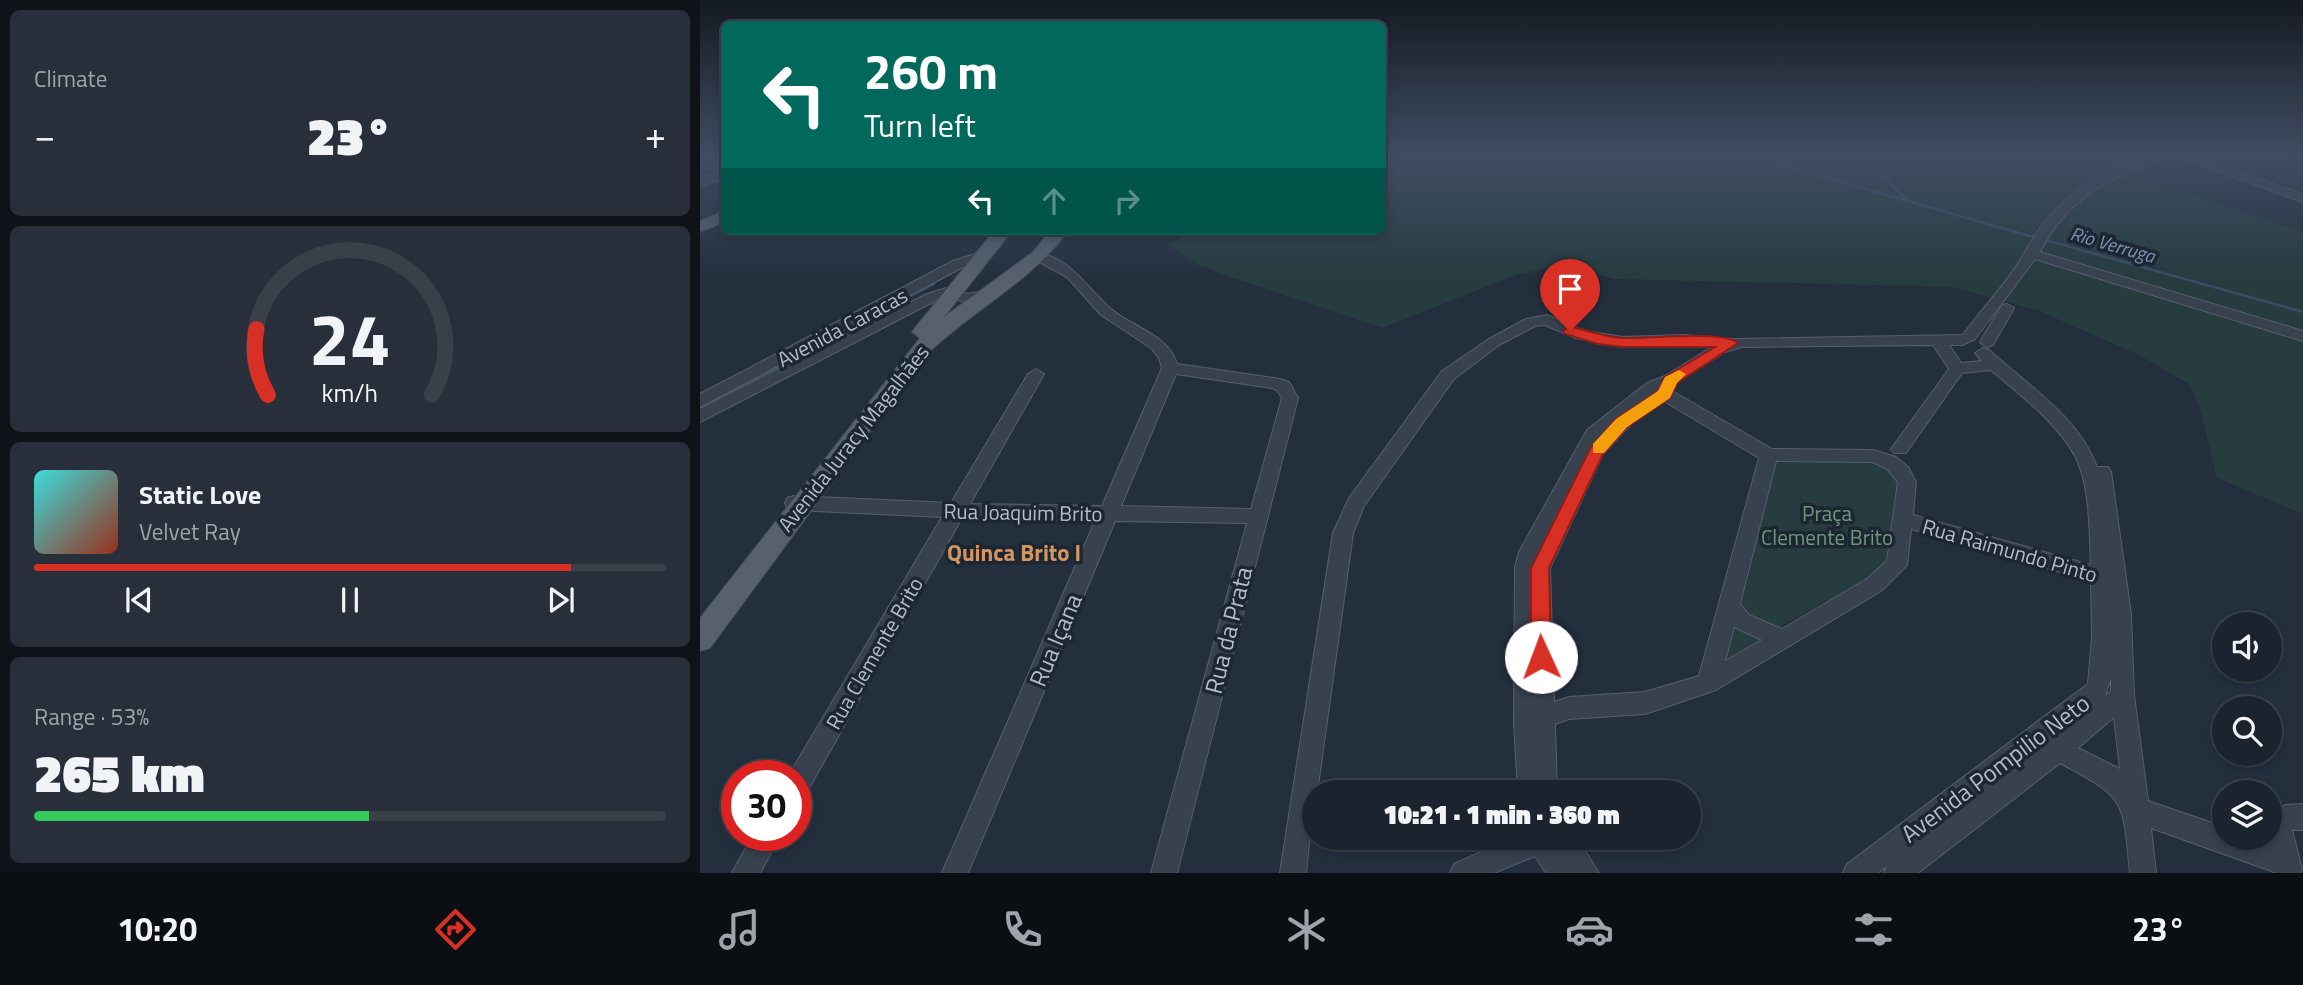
<!DOCTYPE html>
<meta charset="utf-8">
<style>
:root{--surface:#1b232e;--page:#282f3a;--text:#f1f3f6;--muted:#a0a4aa;--line:#39404a;--accent:#d93025}
body{margin:0;font-family:"Titillium Web",sans-serif;background:var(--page);color:var(--text);height:100vh;display:flex;flex-direction:column;font-size:26px;white-space:nowrap}
*{box-sizing:border-box;margin:0}
p{font-size:23px;color:var(--muted)}
.icon{flex:none;width:38px;height:38px;fill:none;stroke:currentColor;stroke-width:2;stroke-linecap:round;stroke-linejoin:round}
.map{position:relative;flex:1;overflow:hidden}
.side{display:flex;flex-direction:column;gap:10px;padding:10px;background:#0f1319;width:700px}
.side>*{flex:none}
.hud{position:absolute;left:21px;top:21px;width:665px;height:214px;border-radius:10px;box-shadow:0 4px 10px #0003,0 0 0 2px var(--line);background:#00695c;color:#fff;overflow:hidden}
.buttons{position:absolute;left:1512px;top:612px;display:grid;gap:14px}
.buttons a{display:grid;place-items:center;width:70px;height:70px;border-radius:50%;background:var(--surface);box-shadow:0 4px 10px #0003,0 0 0 2px var(--line);font-size:35px}
.speed{position:absolute;left:21px;top:760px;display:flex;gap:14px;font-size:35px;font-weight:700;text-align:center}
.speed>*{display:grid;place-content:center;width:91px;height:91px;border-radius:50%;background:var(--surface);box-shadow:0 4px 10px #0003,0 0 0 2px var(--line);line-height:1}
.speed .limit{border:10px solid #d22;background:#fff;color:#111}
.pin{position:absolute;display:grid;place-items:center;width:60px;height:60px;color:#fff;margin:-72px -30px;border-radius:50% 50% 50% 0;rotate:-45deg;box-shadow:0 0 7px #0007}
.pin .icon{rotate:45deg}
.me{position:absolute;width:77px;margin:-38px;rotate:358deg;stroke-linejoin:round;filter:drop-shadow(0 0 5px #0008)}
.turn{display:flex;align-items:center;gap:24px;height:147px;padding:0 28px;font-size:32px}
.turn .icon{width:91px;height:91px;stroke-width:2.5}
.turn b{display:block;font-size:49px;line-height:60px}
.lanes{display:flex;align-items:center;height:66px;padding:0 28px;background:#0003;justify-content:center;gap:35px;direction:ltr}
.lanes .off{opacity:.35}
.big{font-size:52px;font-weight:800;line-height:1.1}
.side .tile{flex:1;display:flex;flex-direction:column;justify-content:center;gap:10px;min-width:0;padding:0 24px;border-radius:10px;background:var(--page)}
.side .dial{align-items:center;gap:0}
.dial svg{height:182px;overflow:visible;fill:none;stroke:var(--line);stroke-width:7;stroke-linecap:round;text-anchor:middle}
.dial text{fill:var(--text);stroke:none}
.song{display:flex;align-items:center;gap:21px}
.cover{width:84px;height:84px;border-radius:10px;background:linear-gradient(135deg,hsl(180 70% 55%),hsl(10 70% 35%))}
.played{height:7px;border-radius:4px;background:linear-gradient(90deg,var(--accent) 85%,var(--line) 85%)}
.keys{display:flex;justify-content:space-around;direction:ltr}
.heat{display:flex;justify-content:space-between;align-items:center;font-size:38px;direction:ltr}
.charge{height:10px;border-radius:5px;background:linear-gradient(90deg,#34c759 53%,var(--line) 0)}
.trip{position:absolute;left:602px;top:780px;width:399px;height:70px;border-radius:35px;background:var(--surface);box-shadow:0 4px 10px #0003,0 0 0 2px var(--line);font-weight:800;line-height:70px;text-align:center}
.tabs{display:flex;height:112px;justify-content:space-around;align-items:center;background:#0b0e12;color:var(--muted)}
.tabs .icon{width:49px;height:49px}
.tabs .active{color:var(--accent)}
.tabs b{font-size:32px;color:var(--text)}
main{display:flex;flex:1;min-height:0}
.map>svg:first-child{display:block}
.green{fill:#263c3f}
.lines{fill:none;stroke-linecap:round;stroke-linejoin:round}
.stream-far1{stroke:#394c67;stroke-width:2.5}
.stream{stroke:#394c67;stroke-width:3.5}
.minor-casing{stroke:#565f6c;stroke-width:2}
.major-casing{stroke:#414a57;stroke-width:2}
.minor{fill:#38414e;fill-rule:evenodd}
.major{fill:#56606e;fill-rule:evenodd}
.route{fill:#d93025;stroke:#8d1f18;stroke-width:2}
.slow{fill:#f59e0b}
.labels{text-anchor:middle;dominant-baseline:central;stroke-width:7;stroke-linejoin:round;paint-order:stroke}
.far-water-label{font-size:19px;font-style:italic;fill:#7c92b1;stroke:#1d2633}
.street-label{font-size:21px;fill:#b4bcc9;stroke:#1d2633}
.park-label{font-size:21px;fill:#6b9a76;stroke:#1d2633}
.neighbourhood-label{font-size:23px;font-weight:bold;fill:#d59563;stroke:#1d2633}
.near-street-label{font-size:24px;fill:#b4bcc9;stroke:#1d2633}
</style>
<main>
<section class="side">
<div class="tile"><p>Climate</p>
<div class="heat"><a>−</a><b class="big">23°</b><a>+</a></div>
</div>
<div class="tile dial"><svg viewBox="0 0 100 80">
<path d="M14 69A42 42 0 1 1 86 69"/>
<path d="M14 69A42 42 0 0 1 9 40" stroke="#d93025"/>
<text x="50" y="56" font-size="32" font-weight="700">24</text>
<text x="50" y="72" font-size="11">km/h</text>
</svg></div>
<div class="tile">
<div class="song"><i class="cover"></i><div><b>Static Love</b><p>Velvet Ray</p></div></div>
<div class="played"></div>
<div class="keys"><svg class="icon" aria-label="previous" viewBox="0 0 24 24"><path d="M18 5L8 12l10 7zM5 5v14"/></svg><svg class="icon" aria-label="pause" viewBox="0 0 24 24"><path d="M8 5v14M16 5v14"/></svg><svg class="icon" aria-label="next" viewBox="0 0 24 24"><path d="M6 5l10 7-10 7zM19 5v14"/></svg></div>
</div>
<div class="tile"><p>Range · 53%</p><b class="big">265 km</b><div class="charge"></div></div>
</section>
<div class="map">
<svg width="1603" height="873" viewBox="0 0 1603 873">
<rect width="100%" height="100%" fill="#242f3e"/>
<g class="green">
<path d="M 683,157 L 1383,157 L 1603,232 L 1603,514 L 1517,478 L 1500,409 L 1489,384 L 1439,355 L 1337,310 L 1253,287 L 914,279 L 864,264 L 816,275 L 682,328 L 530,277 L 492,262 L 469,245 L 493,231 L 682,231 Z"/>
<path d="M 1084,458 L 1175,458 L 1200,479 L 1186,569 L 1077,628 L 1053,624 L 1037,602 L 1075,464 Z"/>
<path d="M 1031,618 L 1064,636 L 1062,641 L 1023,660 Z"/>
</g>
<g class="lines">
<g class="stream-far1">
<path d="M 1053,157 L 1337,238"/>
<path d="M 1167,157 L 1171,166 L 1208,201"/>
<path d="M 1345,240 L 1603,312"/>
<path d="M 137,335 L 234,284"/>
</g>
<path class="stream" d="M 0,408 L 140,334"/>
<g class="minor-casing">
<g id="minor">
<path d="M 0,157 L 8,157 L 24,165 L 24,178 L 0,187 L 0,179 L 20,171 L 0,162 Z"/>
<path d="M 1390,157 L 1409,157 L 1430,164 L 1446,157 L 1463,157 C 1451,167 1432,171 1418,177 C 1383,193 1357,218 1340,252 L 1603,331 L 1603,341 L 1335,259 L 1275,339 L 1262,345 L 1249,345 L 1261,363 L 1282,361 L 1275,353 L 1283,348 L 1289,350 C 1326,384 1379,417 1397,467 L 1408,467 L 1411,472 L 1431,614 L 1434,695 L 1448,801 L 1524,827 L 1524,838 L 1556,838 L 1570,843 L 1570,815 L 1585,805 L 1603,804 L 1603,830 L 1592,830 L 1602,869 L 1601,873 L 1577,873 L 1451,828 L 1456,873 L 1430,873 C 1423,799 1426,798 1360,763 L 1218,873 L 1184,873 L 1187,866 L 1178,873 L 1143,873 L 1147,864 L 1388,684 L 1392,638 L 1391,581 L 1211,529 L 1207,565 L 1181,591 L 1016,690 L 945,714 L 869,719 L 855,724 L 857,793 L 818,793 L 814,723 L 815,567 L 819,552 L 887,430 L 947,383 L 965,376 L 1012,347 L 923,347 L 876,338 L 845,325 L 835,326 L 799,345 L 754,379 L 664,506 L 653,533 L 617,793 L 614,793 L 606,873 L 580,873 L 633,533 L 649,498 L 742,371 L 789,339 L 826,319 L 847,315 L 885,331 L 923,337 L 984,335 L 1034,339 L 1263,335 C 1281,309 1306,285 1322,257 C 1345,215 1372,187 1419,168 ZM 1233,345 L 1249,369 L 1194,445 L 1191,449 L 1194,453 L 1206,453 L 1262,373 L 1291,370 C 1320,395 1357,422 1375,456 C 1391,487 1389,531 1391,565 L 1213,515 L 1216,482 L 1208,467 L 1196,457 L 1173,450 L 1072,449 L 967,388 L 1025,352 L 1042,347 ZM 954,395 L 1059,458 L 999,676 L 945,692 L 869,697 L 854,702 L 850,568 L 903,454 L 930,425 L 933,421 L 927,416 ZM 1076,461 L 1173,462 L 1187,469 L 1198,482 L 1187,561 L 1167,579 L 1082,629 L 1049,615 L 1040,604 ZM 1034,627 L 1062,640 L 1025,661 ZM 1411,678 L 1411,691 L 1405,696 ZM 1414,717 L 1420,769 L 1378,748 Z"/>
<path d="M 1477,157 L 1495,157 L 1603,194 L 1603,202 Z"/>
<path d="M 1592,157 L 1603,157 L 1603,163 Z"/>
<path d="M 284,251 L 289,252 L 289,258 L 263,267 L 0,407 L 0,394 L 253,261 Z"/>
<path d="M 339,252 C 374,262 386,287 411,309 C 432,327 469,335 477,364 L 580,379 L 589,382 L 598,398 L 477,873 L 451,873 L 547,523 L 415,521 L 268,873 L 242,873 L 395,521 L 262,518 L 105,795 L 96,798 L 96,775 L 89,775 L 242,517 L 94,510 L 87,508 L 85,503 L 87,498 L 94,496 L 251,503 L 328,374 L 336,369 L 344,374 L 270,504 L 402,506 L 462,368 L 459,358 L 451,348 L 401,315 L 367,277 L 334,259 L 334,253 ZM 476,374 L 572,388 L 577,390 L 582,398 L 551,509 L 421,506 Z"/>
<path d="M 250,287 L 268,294 L 285,291 L 292,295 L 290,298 L 266,303 L 249,296 L 237,300 L 0,422 L 0,409 L 227,294 Z"/>
<path d="M 1307,304 L 1314,308 L 1293,345 L 1288,347 L 1283,345 L 1280,342 L 1302,305 Z"/>
<path d="M 53,835 L 81,835 L 60,873 L 32,873 Z"/>
<path d="M 814,838 L 877,838 L 899,873 L 846,873 L 835,856 L 794,873 L 750,873 L 754,864 Z"/>
</g>
</g>
<g class="major-casing">
<g id="major">
<path d="M 24,211 L 24,222 L 0,232 L 0,221 Z"/>
<path d="M 294,231 L 312,231 L 244,317 L 333,252 L 350,231 L 368,231 C 331,282 271,311 226,355 L 10,648 L 0,651 L 0,618 L 220,338 L 212,332 L 215,328 Z"/>
</g>
</g>
<use href="#minor" class="minor"/>
<use href="#major" class="major"/>
</g>
<linearGradient id="sky" x2="0" y2="1"><stop stop-color="#141a22"/><stop offset="0.56" stop-color="#3f4d63"/><stop offset="1" stop-color="#3f4d63" stop-opacity="0"/></linearGradient>
<rect width="1603" height="279" fill="url(#sky)"/>
<path class="route" d="M 870,326 C 888,331 905,337 923,338 C 946,339 1023,330 1038,343 L 977,383 L 970,398 L 927,427 L 903,454 L 849,568 L 851,657 L 848,663 L 841,666 L 834,663 L 831,657 L 831,568 L 891,447 L 916,419 L 958,391 L 965,377 L 1015,347 L 923,347 L 898,344 L 865,334 L 863,331 Z"/>
<path class="slow" d="M 979,370 L 986,374 L 977,383 L 970,398 L 927,427 L 904,453 L 893,453 L 893,444 L 916,419 L 958,391 L 965,377 Z"/>
<g class="labels">
<g class="far-water-label">
<text transform="translate(1413 244) rotate(16)">Rio Verruga</text>
</g>
<g class="street-label">
<text transform="translate(142 327) rotate(-28)">Avenida Caracas</text>
<text transform="translate(153 438) rotate(-52)">Avenida Juracy Magalhães</text>
<text transform="translate(323 512) rotate(1)">Rua Joaquim Brito</text>
<text transform="translate(1310 550) rotate(16)">Rua Raimundo Pinto</text>
<text transform="translate(174 653) rotate(-60)">Rua Clemente Brito</text>
</g>
<g class="park-label">
<text x="1127" y="513">Praça<tspan x="1127" dy="24">Clemente Brito</tspan></text>
</g>
<g class="neighbourhood-label">
<text x="314" y="552">Quinca Brito I</text>
</g>
<g class="near-street-label">
<text transform="translate(528 630) rotate(-76)">Rua da Prata</text>
<text transform="translate(355 640) rotate(-67)">Rua Içana</text>
<text transform="translate(1295 768) rotate(-37)">Avenida Pompilio Neto</text>
</g>
</g>
</svg>
<div class="buttons">
<a><svg class="icon" aria-label="sound" viewBox="0 0 24 24"><path d="M4 9h4l5-4v14l-5-4H4zM17 9q2 3 0 6"/></svg></a>
<a><svg class="icon" aria-label="search" viewBox="0 0 24 24"><circle cx="10" cy="10" r="6"/><path d="M15 15l6 6"/></svg></a>
<a><svg class="icon" aria-label="layers" viewBox="0 0 24 24"><path d="M12 4l9 5-9 5-9-5zM3 14l9 5 9-5"/></svg></a>
</div>
<div class="speed"><div class="limit">30</div></div>
<div class="pin" style="left:870px;top:331px;background:#d93025"><svg class="icon" aria-label="arrive" viewBox="0 0 24 24"><path d="M6 21V4h12l-3 4 3 4H6"/></svg></div>
<svg class="me" style="left:841px;top:657px" viewBox="-20 -20 40 40"><circle r="19" fill="#fff"/><path d="M0-13L10 11 0 6-10 11z" fill="#d93025"/></svg>
<div class="trip">10:21 · 1 min · 360 m</div>
<div class="hud">
<div class="turn"><svg class="icon" aria-label="left" viewBox="0 0 24 24"><path d="M17 20v-9H6M10 6l-5 5 5 5"/></svg><div><b>260 m</b>Turn left</div></div>
<div class="lanes"><svg class="icon" aria-label="left" viewBox="0 0 24 24"><path d="M17 20v-9H6M10 6l-5 5 5 5"/></svg><svg class="icon off" aria-label="ahead" viewBox="0 0 24 24"><path d="M12 20V5M6 11l6-6 6 6"/></svg><svg class="icon off" aria-label="right" viewBox="0 0 24 24"><path d="M7 20v-9h11M14 6l5 5-5 5"/></svg></div>
</div>
</div>
</main>
<nav class="tabs">
<b>10:20</b>
<svg class="icon active" aria-label="directions" viewBox="0 0 24 24"><path d="M12 3l9 9-9 9-9-9zM9 14v-3h6M13 9l2 2-2 2"/></svg>
<svg class="icon" aria-label="music" viewBox="0 0 24 24"><path d="M9 18V5l10-2v13"/><circle cx="6" cy="18" r="3"/><circle cx="16" cy="16" r="3"/></svg>
<svg class="icon" aria-label="phone" viewBox="0 0 24 24"><path d="M5 4h4l2 5-3 2q2 4 5 5l2-3 5 2v4C11 20 4 13 5 4z"/></svg>
<svg class="icon" aria-label="climate" viewBox="0 0 24 24"><path d="M12 3v18M4 7l16 10M4 17L20 7"/></svg>
<svg class="icon" aria-label="car" viewBox="0 0 24 24"><path d="M5 17H2v-5l4-1 3-4h7l3 4 3 1v5h-3M9 17h6M6 11h13"/><circle cx="7" cy="17" r="2"/><circle cx="17" cy="17" r="2"/></svg>
<svg class="icon" aria-label="filters" viewBox="0 0 24 24"><path d="M4 7h16M4 17h16"/><circle cx="9" cy="7" r="2"/><circle cx="15" cy="17" r="2"/></svg>
<b>23°</b>
</nav>
